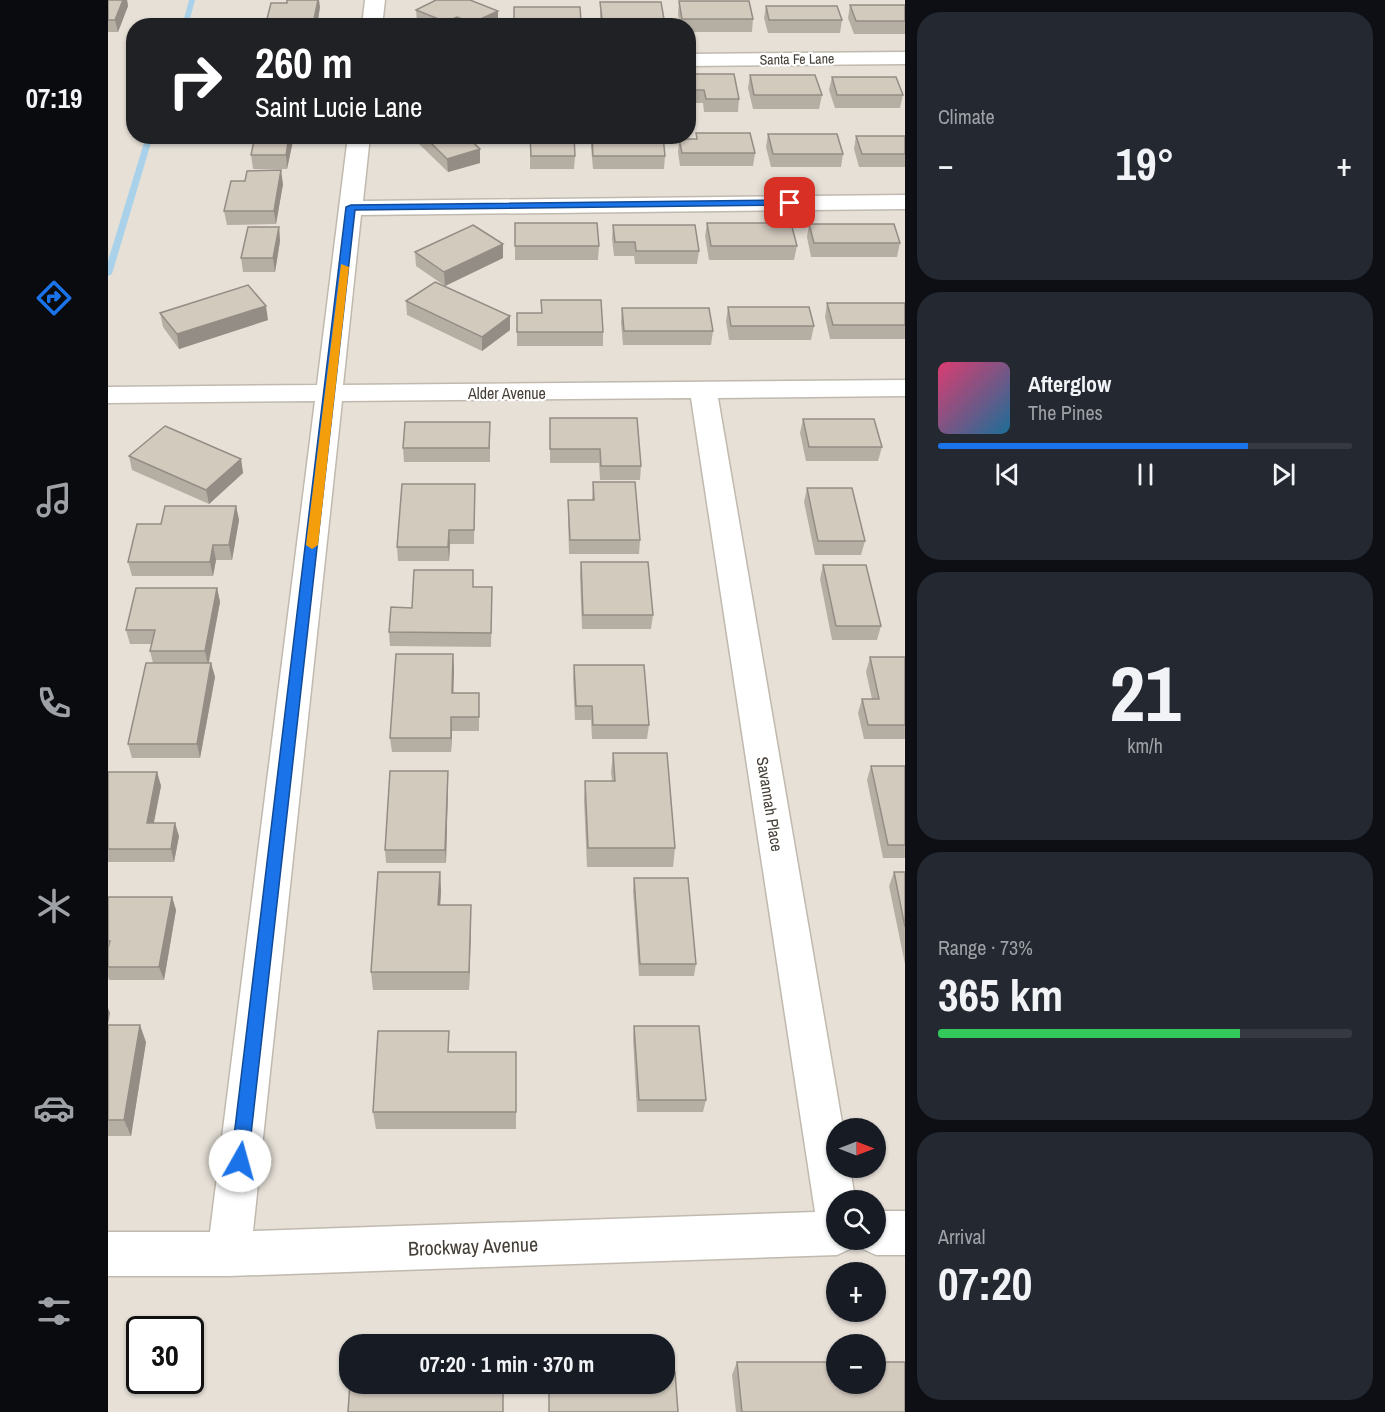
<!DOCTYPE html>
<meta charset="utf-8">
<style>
:root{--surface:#171b24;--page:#242831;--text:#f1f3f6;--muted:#9ea1a6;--line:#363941;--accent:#1a73e8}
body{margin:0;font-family:"Archivo Narrow",sans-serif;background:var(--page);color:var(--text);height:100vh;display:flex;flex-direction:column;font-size:22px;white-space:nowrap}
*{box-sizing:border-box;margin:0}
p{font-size:20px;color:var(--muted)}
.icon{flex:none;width:33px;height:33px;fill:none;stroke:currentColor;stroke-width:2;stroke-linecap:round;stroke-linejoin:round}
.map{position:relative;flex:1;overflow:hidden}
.sheet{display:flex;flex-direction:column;gap:12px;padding:12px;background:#0d0f14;width:480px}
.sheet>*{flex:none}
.top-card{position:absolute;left:18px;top:18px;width:570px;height:126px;border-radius:24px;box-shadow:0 2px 4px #0004;background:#202124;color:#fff;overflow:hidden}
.needle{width:39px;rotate:90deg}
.buttons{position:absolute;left:718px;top:1118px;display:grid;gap:12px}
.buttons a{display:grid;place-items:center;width:60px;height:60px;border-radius:50%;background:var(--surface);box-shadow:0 2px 4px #0004;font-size:30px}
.speed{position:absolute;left:18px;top:1316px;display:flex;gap:12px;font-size:30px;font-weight:700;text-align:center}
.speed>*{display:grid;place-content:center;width:78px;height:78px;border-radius:50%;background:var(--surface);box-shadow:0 2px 4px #0004;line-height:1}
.speed .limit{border:3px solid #111;border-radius:9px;background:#fff;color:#111}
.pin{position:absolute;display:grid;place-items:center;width:51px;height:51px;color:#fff;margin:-26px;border-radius:12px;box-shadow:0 3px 9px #0006}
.me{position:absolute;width:66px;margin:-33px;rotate:7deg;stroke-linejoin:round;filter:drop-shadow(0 0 4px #0008)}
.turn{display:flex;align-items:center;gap:21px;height:126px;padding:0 30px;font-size:27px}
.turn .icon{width:78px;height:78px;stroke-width:2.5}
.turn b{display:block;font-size:42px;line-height:51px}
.big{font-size:45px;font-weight:700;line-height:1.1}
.sheet .widget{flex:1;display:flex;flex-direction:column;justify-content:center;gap:9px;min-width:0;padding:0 21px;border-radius:24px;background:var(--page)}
.sheet .dial{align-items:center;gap:0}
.dial b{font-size:78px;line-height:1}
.song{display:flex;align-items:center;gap:18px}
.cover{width:72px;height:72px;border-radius:9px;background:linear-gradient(135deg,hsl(340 70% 55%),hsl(200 70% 35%))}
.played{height:6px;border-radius:3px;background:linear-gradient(90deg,var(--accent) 75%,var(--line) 75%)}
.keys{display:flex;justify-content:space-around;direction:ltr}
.heat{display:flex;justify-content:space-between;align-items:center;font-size:33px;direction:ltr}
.charge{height:9px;border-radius:4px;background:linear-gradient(90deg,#34c759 73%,var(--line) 0)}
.trip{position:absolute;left:231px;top:1334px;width:336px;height:60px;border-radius:24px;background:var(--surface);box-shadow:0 2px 4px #0004;font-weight:700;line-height:60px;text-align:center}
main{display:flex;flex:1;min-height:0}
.menu{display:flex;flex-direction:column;width:108px;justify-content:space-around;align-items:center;background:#090b0e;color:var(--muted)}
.menu .icon{width:42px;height:42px}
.menu .active{color:var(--accent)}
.menu b{font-size:27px;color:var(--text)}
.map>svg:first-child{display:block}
.residential{fill:#e6e0d7;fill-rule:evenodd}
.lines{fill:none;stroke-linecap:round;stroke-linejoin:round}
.stream{fill:#a9d2ea;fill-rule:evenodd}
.minor-casing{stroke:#c0b9ae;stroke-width:3}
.minor{fill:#fff;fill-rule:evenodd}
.wall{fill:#b5aea3}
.shaded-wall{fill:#948d85}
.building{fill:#d3cabe;stroke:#948d85;stroke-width:1.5}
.route{fill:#1a73e8;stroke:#114b97;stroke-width:1.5}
.slow{fill:#f59e0b}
.labels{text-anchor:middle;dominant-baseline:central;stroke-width:4.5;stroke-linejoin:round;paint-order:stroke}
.far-street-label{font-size:14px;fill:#453f37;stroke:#fff}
.street-label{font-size:16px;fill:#453f37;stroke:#fff}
.near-street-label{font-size:20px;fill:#453f37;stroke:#fff}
</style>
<main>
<nav class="menu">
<b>07:19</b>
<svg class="icon active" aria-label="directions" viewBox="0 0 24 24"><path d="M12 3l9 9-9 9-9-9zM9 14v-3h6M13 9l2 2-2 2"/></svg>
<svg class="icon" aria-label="music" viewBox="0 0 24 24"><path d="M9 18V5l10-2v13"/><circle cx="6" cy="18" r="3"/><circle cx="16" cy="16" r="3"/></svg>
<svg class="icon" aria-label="phone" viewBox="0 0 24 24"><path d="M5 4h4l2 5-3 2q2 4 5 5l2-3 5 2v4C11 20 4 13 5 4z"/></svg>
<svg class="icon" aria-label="climate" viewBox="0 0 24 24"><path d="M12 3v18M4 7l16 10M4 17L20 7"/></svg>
<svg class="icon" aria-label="car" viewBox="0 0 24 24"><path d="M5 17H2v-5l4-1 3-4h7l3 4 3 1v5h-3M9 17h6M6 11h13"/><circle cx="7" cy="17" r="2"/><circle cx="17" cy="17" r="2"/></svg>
<svg class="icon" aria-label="filters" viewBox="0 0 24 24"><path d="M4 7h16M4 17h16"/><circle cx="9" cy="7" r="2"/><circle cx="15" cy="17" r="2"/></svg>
</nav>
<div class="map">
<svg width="797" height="1412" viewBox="0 0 797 1412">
<rect width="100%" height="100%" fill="#f2efe8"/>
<path class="residential" d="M 0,0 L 797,0 L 797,1412 L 0,1412 ZM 26,26 L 580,26 L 580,136 L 26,136 ZM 729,1128 L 768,1128 L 768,1167 L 729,1167 ZM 729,1200 L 768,1200 L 768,1239 L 729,1239 ZM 729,1272 L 768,1272 L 768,1311 L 729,1311 ZM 32,1329 L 82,1329 L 82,1380 L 32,1380 ZM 242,1344 L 556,1344 L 556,1383 L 242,1383 ZM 729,1344 L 768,1344 L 768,1383 L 729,1383 Z"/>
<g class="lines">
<g class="stream">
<path d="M 81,0 L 87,0 L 80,26 L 74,26 Z"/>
<path d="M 38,136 L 45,136 L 4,274 L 0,276 L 0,261 Z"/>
</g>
<g class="minor-casing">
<g id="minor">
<path d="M 257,0 L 277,0 L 274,26 L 254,26 Z"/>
<path d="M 797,52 L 797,64 L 580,66 L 580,54 Z"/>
<path d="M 240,136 L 262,136 L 255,201 L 797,195 L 797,209 L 253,215 L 235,385 L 797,380 L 797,396 L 610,398 L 735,1128 L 729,1128 L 729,1167 L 742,1167 L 747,1200 L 729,1200 L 729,1239 L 748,1239 L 744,1248 L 729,1255 L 121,1276 L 0,1276 L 0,1232 L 102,1232 L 207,401 L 0,403 L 0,387 L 209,385 ZM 583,398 L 707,1212 L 145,1231 L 234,401 Z"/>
<path d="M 768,1211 L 797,1211 L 797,1255 L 768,1255 L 753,1248 L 749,1239 L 768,1239 Z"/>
</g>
</g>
<use href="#minor" class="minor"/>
</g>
<g class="wall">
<path d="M 0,0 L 19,0 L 20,6 L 10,32 L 0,32 Z"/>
<path d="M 571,1 L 645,19 L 644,32 L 580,32 L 580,26 L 572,26 L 570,14 Z"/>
<path d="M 492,2 L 556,19 L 556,26 L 492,26 Z"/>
<path d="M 742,5 L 797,5 L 797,34 L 746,34 L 740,18 Z"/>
<path d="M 658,6 L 734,20 L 732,33 L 660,33 L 656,18 Z"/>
<path d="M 212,7 L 209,26 L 160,26 L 159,19 Z"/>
<path d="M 406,7 L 473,22 L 473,26 L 406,26 Z"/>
<path d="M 308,10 L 390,11 L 390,23 L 386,26 L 316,26 L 309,22 Z"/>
<path d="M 580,74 L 631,99 L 630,112 L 596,112 L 595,103 L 580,103 Z"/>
<path d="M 642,75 L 714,95 L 711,109 L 645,109 L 640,88 Z"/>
<path d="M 724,77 L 795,95 L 792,108 L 727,108 L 721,90 Z"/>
<path d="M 588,133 L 647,153 L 645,166 L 572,166 L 570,152 L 571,139 L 588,139 Z"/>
<path d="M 660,134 L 735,154 L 733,167 L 663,167 L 658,147 Z"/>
<path d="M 310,136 L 358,136 L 372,149 L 372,163 L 340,172 L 310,143 Z"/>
<path d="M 422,136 L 467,156 L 466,169 L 422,169 Z"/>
<path d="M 483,136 L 557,156 L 556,169 L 485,169 L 483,147 Z"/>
<path d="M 748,136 L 797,136 L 797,167 L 751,167 L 746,149 Z"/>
<path d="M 185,141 L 179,169 L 145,169 L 143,155 Z"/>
<path d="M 175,184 L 168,224 L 119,225 L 116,211 Z"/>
<path d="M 407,223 L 491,246 L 490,260 L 407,260 Z"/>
<path d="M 599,223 L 689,246 L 686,260 L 601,260 L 597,236 Z"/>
<path d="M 701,224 L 792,243 L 789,257 L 703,257 L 699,237 Z"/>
<path d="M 505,225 L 591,251 L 589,264 L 527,264 L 526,256 L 506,256 L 504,239 Z"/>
<path d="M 171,227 L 172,241 L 167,272 L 135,272 L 133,258 Z"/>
<path d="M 395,244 L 395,258 L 337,286 L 308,266 L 307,252 Z"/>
<path d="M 433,300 L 495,332 L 495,346 L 409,346 L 409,313 L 433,313 Z"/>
<path d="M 298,301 L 402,316 L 402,330 L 374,351 L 299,315 Z"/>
<path d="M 719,303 L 797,303 L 797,339 L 722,339 L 717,317 Z"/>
<path d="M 620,307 L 706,326 L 703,340 L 621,340 L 618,321 Z"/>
<path d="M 514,308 L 605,331 L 603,345 L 515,345 L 513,322 Z"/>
<path d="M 52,313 L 160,320 L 71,349 L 55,327 Z"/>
<path d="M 442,418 L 533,466 L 532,480 L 492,480 L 491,463 L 442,463 Z"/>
<path d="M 695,419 L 774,447 L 770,461 L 698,461 L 692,433 Z"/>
<path d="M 382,422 L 382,462 L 296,462 L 295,448 Z"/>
<path d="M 21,456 L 133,459 L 135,473 L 101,504 L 24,470 Z"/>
<path d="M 485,482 L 532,540 L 531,554 L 461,554 L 460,515 L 460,500 L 484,500 Z"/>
<path d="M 367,484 L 366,544 L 342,544 L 341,561 L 290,561 L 289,547 Z"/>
<path d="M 699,488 L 757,541 L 753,555 L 707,555 L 696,502 Z"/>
<path d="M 128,506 L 131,520 L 124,560 L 108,560 L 105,576 L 24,576 L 20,562 L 53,524 Z"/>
<path d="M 473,562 L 545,615 L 543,629 L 474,629 L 472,576 Z"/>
<path d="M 715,565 L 773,626 L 769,640 L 724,640 L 712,579 Z"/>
<path d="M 365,587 L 384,601 L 383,647 L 282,646 L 281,632 L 304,608 Z"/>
<path d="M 109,588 L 112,602 L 101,663 L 103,663 L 107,677 L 92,758 L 24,758 L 20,744 L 45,663 L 42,651 L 44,644 L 22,644 L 18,630 Z"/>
<path d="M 762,657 L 797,657 L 797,739 L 756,739 L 750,713 L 754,699 L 764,699 L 758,672 Z"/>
<path d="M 466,665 L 541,725 L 539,739 L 484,739 L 483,720 L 467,720 L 465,679 Z"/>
<path d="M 346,668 L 345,693 L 371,707 L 371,731 L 344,731 L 343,752 L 284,752 L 282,738 Z"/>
<path d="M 505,753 L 567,848 L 565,867 L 479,867 L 476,800 L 477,781 L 504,781 L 503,772 Z"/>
<path d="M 763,766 L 797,766 L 797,858 L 775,858 L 759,780 Z"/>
<path d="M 340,771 L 340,784 L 338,863 L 278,863 L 277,850 Z"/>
<path d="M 49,772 L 53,786 L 46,823 L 71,836 L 66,862 L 0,862 L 0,774 Z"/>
<path d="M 332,872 L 333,891 L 332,905 L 363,905 L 363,924 L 361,990 L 265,990 L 263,972 Z"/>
<path d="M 786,872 L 797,872 L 797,964 L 781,886 Z"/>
<path d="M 526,878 L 588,964 L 586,976 L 531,976 L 525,891 Z"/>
<path d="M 0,897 L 64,897 L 68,910 L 56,980 L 1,980 L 0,977 Z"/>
<path d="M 0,1025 L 38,1042 L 23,1136 L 0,1136 Z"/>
<path d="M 526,1026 L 598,1100 L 595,1112 L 529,1112 L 525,1038 Z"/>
<path d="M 408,1052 L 408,1129 L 268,1129 L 265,1112 Z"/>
<path d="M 629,1362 L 797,1412 L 628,1412 L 624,1375 Z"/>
</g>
<g class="shaded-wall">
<path d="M 15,0 L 19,0 L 20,6 L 10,32 L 7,20 Z"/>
<path d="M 210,0 L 211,0 L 212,7 L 209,26 L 207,26 L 206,19 Z"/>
<path d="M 390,11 L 390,23 L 386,26 L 365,26 L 364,23 Z"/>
<path d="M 349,17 L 350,26 L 339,26 L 338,22 Z"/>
<path d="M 181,136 L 184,136 L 185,141 L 179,169 L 178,155 Z"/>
<path d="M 372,149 L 372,163 L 340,172 L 339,159 Z"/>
<path d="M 173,170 L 175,184 L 168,224 L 166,211 Z"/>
<path d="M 171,227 L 172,241 L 167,272 L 165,258 Z"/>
<path d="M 395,244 L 395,258 L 337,286 L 336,272 Z"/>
<path d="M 158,306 L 160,320 L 71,349 L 69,334 Z"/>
<path d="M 402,316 L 402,330 L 374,351 L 374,337 Z"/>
<path d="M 133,459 L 135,473 L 101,504 L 98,490 Z"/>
<path d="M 128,506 L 131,520 L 124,560 L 121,545 Z"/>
<path d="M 341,530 L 342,544 L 341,561 L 340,547 Z"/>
<path d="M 105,545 L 108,560 L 105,576 L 102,562 Z"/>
<path d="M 109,588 L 112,602 L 100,665 L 97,651 Z"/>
<path d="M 345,654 L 346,668 L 345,707 L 344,693 Z"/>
<path d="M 103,663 L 107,677 L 92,758 L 89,744 Z"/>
<path d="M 343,717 L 344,731 L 343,752 Z"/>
<path d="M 340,771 L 340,784 L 338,863 L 337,850 Z"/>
<path d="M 49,772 L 53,786 L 43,836 L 39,823 Z"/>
<path d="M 67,823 L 71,836 L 66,862 L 63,849 Z"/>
<path d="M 332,872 L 333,891 L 331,924 L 330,905 Z"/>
<path d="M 64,897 L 68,910 L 56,980 L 51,967 Z"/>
<path d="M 363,905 L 363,924 L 361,990 L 361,972 Z"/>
<path d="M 0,1008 L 2,1013 L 0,1025 Z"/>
<path d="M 32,1025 L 38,1042 L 23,1136 L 16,1120 Z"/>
</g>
<g class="building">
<path d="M 0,0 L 15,0 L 7,20 L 0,20 Z"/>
<path d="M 179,0 L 210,0 L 206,19 L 159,19 L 163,3 L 179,3 Z"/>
<path d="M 328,0 L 362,0 L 390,11 L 364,23 L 349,17 L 338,22 L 308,10 Z"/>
<path d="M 571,1 L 641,1 L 645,19 L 574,19 Z"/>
<path d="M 492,2 L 553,2 L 556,19 L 494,19 Z"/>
<path d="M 742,5 L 797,5 L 797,21 L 748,21 Z"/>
<path d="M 658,6 L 729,6 L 734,20 L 661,20 Z"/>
<path d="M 406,7 L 472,7 L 473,22 L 406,22 Z"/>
<path d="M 580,74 L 626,74 L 631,99 L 598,99 L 596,90 L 580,90 Z"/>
<path d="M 642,75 L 707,75 L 714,95 L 646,95 Z"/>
<path d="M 724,77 L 788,77 L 795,95 L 729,95 Z"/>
<path d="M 588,133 L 642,133 L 647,153 L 574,153 L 571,139 L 589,139 Z"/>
<path d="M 660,134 L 729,134 L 735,154 L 665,154 Z"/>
<path d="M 147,136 L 181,136 L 178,155 L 143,155 Z"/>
<path d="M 316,136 L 358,136 L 372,149 L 339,159 Z"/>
<path d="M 422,136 L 466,136 L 467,156 L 423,156 Z"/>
<path d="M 484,136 L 555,136 L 557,156 L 485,156 Z"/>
<path d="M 748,136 L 797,136 L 797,154 L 754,154 Z"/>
<path d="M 173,170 L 166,211 L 116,211 L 123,181 L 137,181 L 139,171 Z"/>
<path d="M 407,223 L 489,223 L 491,246 L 407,246 Z"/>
<path d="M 599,223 L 683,223 L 689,246 L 603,246 Z"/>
<path d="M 701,224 L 786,224 L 792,243 L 706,243 Z"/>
<path d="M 365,225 L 395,244 L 336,272 L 307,252 Z"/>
<path d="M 505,225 L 587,225 L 591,251 L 528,251 L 527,242 L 507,242 Z"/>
<path d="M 140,227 L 171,227 L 165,258 L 133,258 Z"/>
<path d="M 327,282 L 402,316 L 374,337 L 298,301 Z"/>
<path d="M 140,285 L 158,306 L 69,334 L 52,313 Z"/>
<path d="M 433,300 L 493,300 L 495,332 L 409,332 L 409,313 L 434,313 Z"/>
<path d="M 719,303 L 797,303 L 797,325 L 725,325 Z"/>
<path d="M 620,307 L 701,307 L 706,326 L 623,326 Z"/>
<path d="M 514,308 L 601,308 L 605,331 L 516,331 Z"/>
<path d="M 442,418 L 529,418 L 533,466 L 493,466 L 492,449 L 442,449 Z"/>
<path d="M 695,419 L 766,419 L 774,447 L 701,447 Z"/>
<path d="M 297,422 L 382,422 L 381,448 L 295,448 Z"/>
<path d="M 57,426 L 133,459 L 98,490 L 21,456 Z"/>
<path d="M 485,482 L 527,482 L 532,540 L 462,540 L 460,500 L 486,500 Z"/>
<path d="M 294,484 L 367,484 L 366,530 L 341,530 L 340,547 L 289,547 Z"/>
<path d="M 699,488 L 744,488 L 757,541 L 710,541 Z"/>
<path d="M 57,506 L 128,506 L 121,545 L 105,545 L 102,562 L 20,562 L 29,524 L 53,524 Z"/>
<path d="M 473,562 L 540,562 L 545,615 L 475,615 Z"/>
<path d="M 715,565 L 758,565 L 773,626 L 728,626 Z"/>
<path d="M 306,570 L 365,570 L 365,587 L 384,587 L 383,633 L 281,632 L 283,607 L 304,608 Z"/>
<path d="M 28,588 L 109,588 L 97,651 L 42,651 L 47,630 L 18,630 Z"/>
<path d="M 288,654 L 345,654 L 344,693 L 371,693 L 371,717 L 343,717 L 343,738 L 282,738 Z"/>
<path d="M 762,657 L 797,657 L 797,725 L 760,725 L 754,699 L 771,699 Z"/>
<path d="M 38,663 L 103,663 L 89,744 L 20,744 Z"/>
<path d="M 466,665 L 536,665 L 541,725 L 485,725 L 484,706 L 468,706 Z"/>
<path d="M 505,753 L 559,753 L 567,848 L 480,848 L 477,781 L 507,781 Z"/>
<path d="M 763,766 L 797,766 L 797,845 L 780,845 Z"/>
<path d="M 282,771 L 340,771 L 337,850 L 277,850 Z"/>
<path d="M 0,772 L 49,772 L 39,823 L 67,823 L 63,849 L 0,849 Z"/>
<path d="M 270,872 L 332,872 L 330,905 L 363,905 L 361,972 L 263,972 Z"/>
<path d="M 786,872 L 797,872 L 797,927 Z"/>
<path d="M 526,878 L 580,878 L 588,964 L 532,964 Z"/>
<path d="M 0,897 L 64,897 L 51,967 L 0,967 L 0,948 L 2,941 L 0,941 Z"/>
<path d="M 0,1025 L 32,1025 L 16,1120 L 0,1120 Z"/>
<path d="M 526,1026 L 591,1026 L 598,1100 L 531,1100 Z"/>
<path d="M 270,1031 L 341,1031 L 340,1052 L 408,1052 L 408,1112 L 265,1112 Z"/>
<path d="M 629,1362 L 729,1362 L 729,1383 L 768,1383 L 768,1362 L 797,1362 L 797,1412 L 634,1412 Z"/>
<path d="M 556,1372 L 567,1372 L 570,1412 L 441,1412 L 441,1383 L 556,1383 Z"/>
<path d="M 242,1383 L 395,1383 L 395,1412 L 240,1412 Z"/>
</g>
<path class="route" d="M 682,200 L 686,203 L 685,205 L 247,210 L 140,1161 L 138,1167 L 132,1170 L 126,1167 L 123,1161 L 238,207 L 243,205 Z"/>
<path class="slow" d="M 233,264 L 241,267 L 210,545 L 204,549 L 198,545 Z"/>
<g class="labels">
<g class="far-street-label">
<text transform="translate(689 59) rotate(-1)">Santa Fe Lane</text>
</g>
<g class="street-label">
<text x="399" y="393">Alder Avenue</text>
<text transform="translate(662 804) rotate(81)">Savannah Place</text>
</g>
<g class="near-street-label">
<text transform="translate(365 1246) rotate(-2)">Brockway Avenue</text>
</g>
</g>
</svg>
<div class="buttons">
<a><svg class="needle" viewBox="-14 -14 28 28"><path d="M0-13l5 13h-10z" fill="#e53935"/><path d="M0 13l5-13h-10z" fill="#9ea1a6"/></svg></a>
<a><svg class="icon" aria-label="search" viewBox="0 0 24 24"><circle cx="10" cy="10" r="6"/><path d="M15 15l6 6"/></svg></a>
<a>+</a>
<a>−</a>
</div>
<div class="speed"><div class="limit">30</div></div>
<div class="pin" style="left:682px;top:203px;background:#d93025"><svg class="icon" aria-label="arrive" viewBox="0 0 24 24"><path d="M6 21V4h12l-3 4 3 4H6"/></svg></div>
<svg class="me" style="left:132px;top:1161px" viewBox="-20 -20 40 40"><circle r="19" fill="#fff"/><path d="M0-13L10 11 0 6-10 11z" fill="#1a73e8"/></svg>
<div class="trip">07:20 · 1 min · 370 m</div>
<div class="top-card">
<div class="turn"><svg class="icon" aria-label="right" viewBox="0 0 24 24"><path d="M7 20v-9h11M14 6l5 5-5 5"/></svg><div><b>260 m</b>Saint Lucie Lane</div></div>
</div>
</div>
<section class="sheet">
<div class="widget"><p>Climate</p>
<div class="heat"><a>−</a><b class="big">19°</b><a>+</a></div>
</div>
<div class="widget">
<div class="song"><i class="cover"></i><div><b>Afterglow</b><p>The Pines</p></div></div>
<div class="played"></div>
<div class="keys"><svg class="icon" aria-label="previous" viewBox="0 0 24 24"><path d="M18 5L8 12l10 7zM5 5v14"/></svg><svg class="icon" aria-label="pause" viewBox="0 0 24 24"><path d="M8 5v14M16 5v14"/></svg><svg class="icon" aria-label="next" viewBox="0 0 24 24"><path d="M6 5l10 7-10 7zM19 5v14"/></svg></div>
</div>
<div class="widget dial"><b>21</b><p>km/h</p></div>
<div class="widget"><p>Range · 73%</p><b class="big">365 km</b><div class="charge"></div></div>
<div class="widget"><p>Arrival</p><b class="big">07:20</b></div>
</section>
</main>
